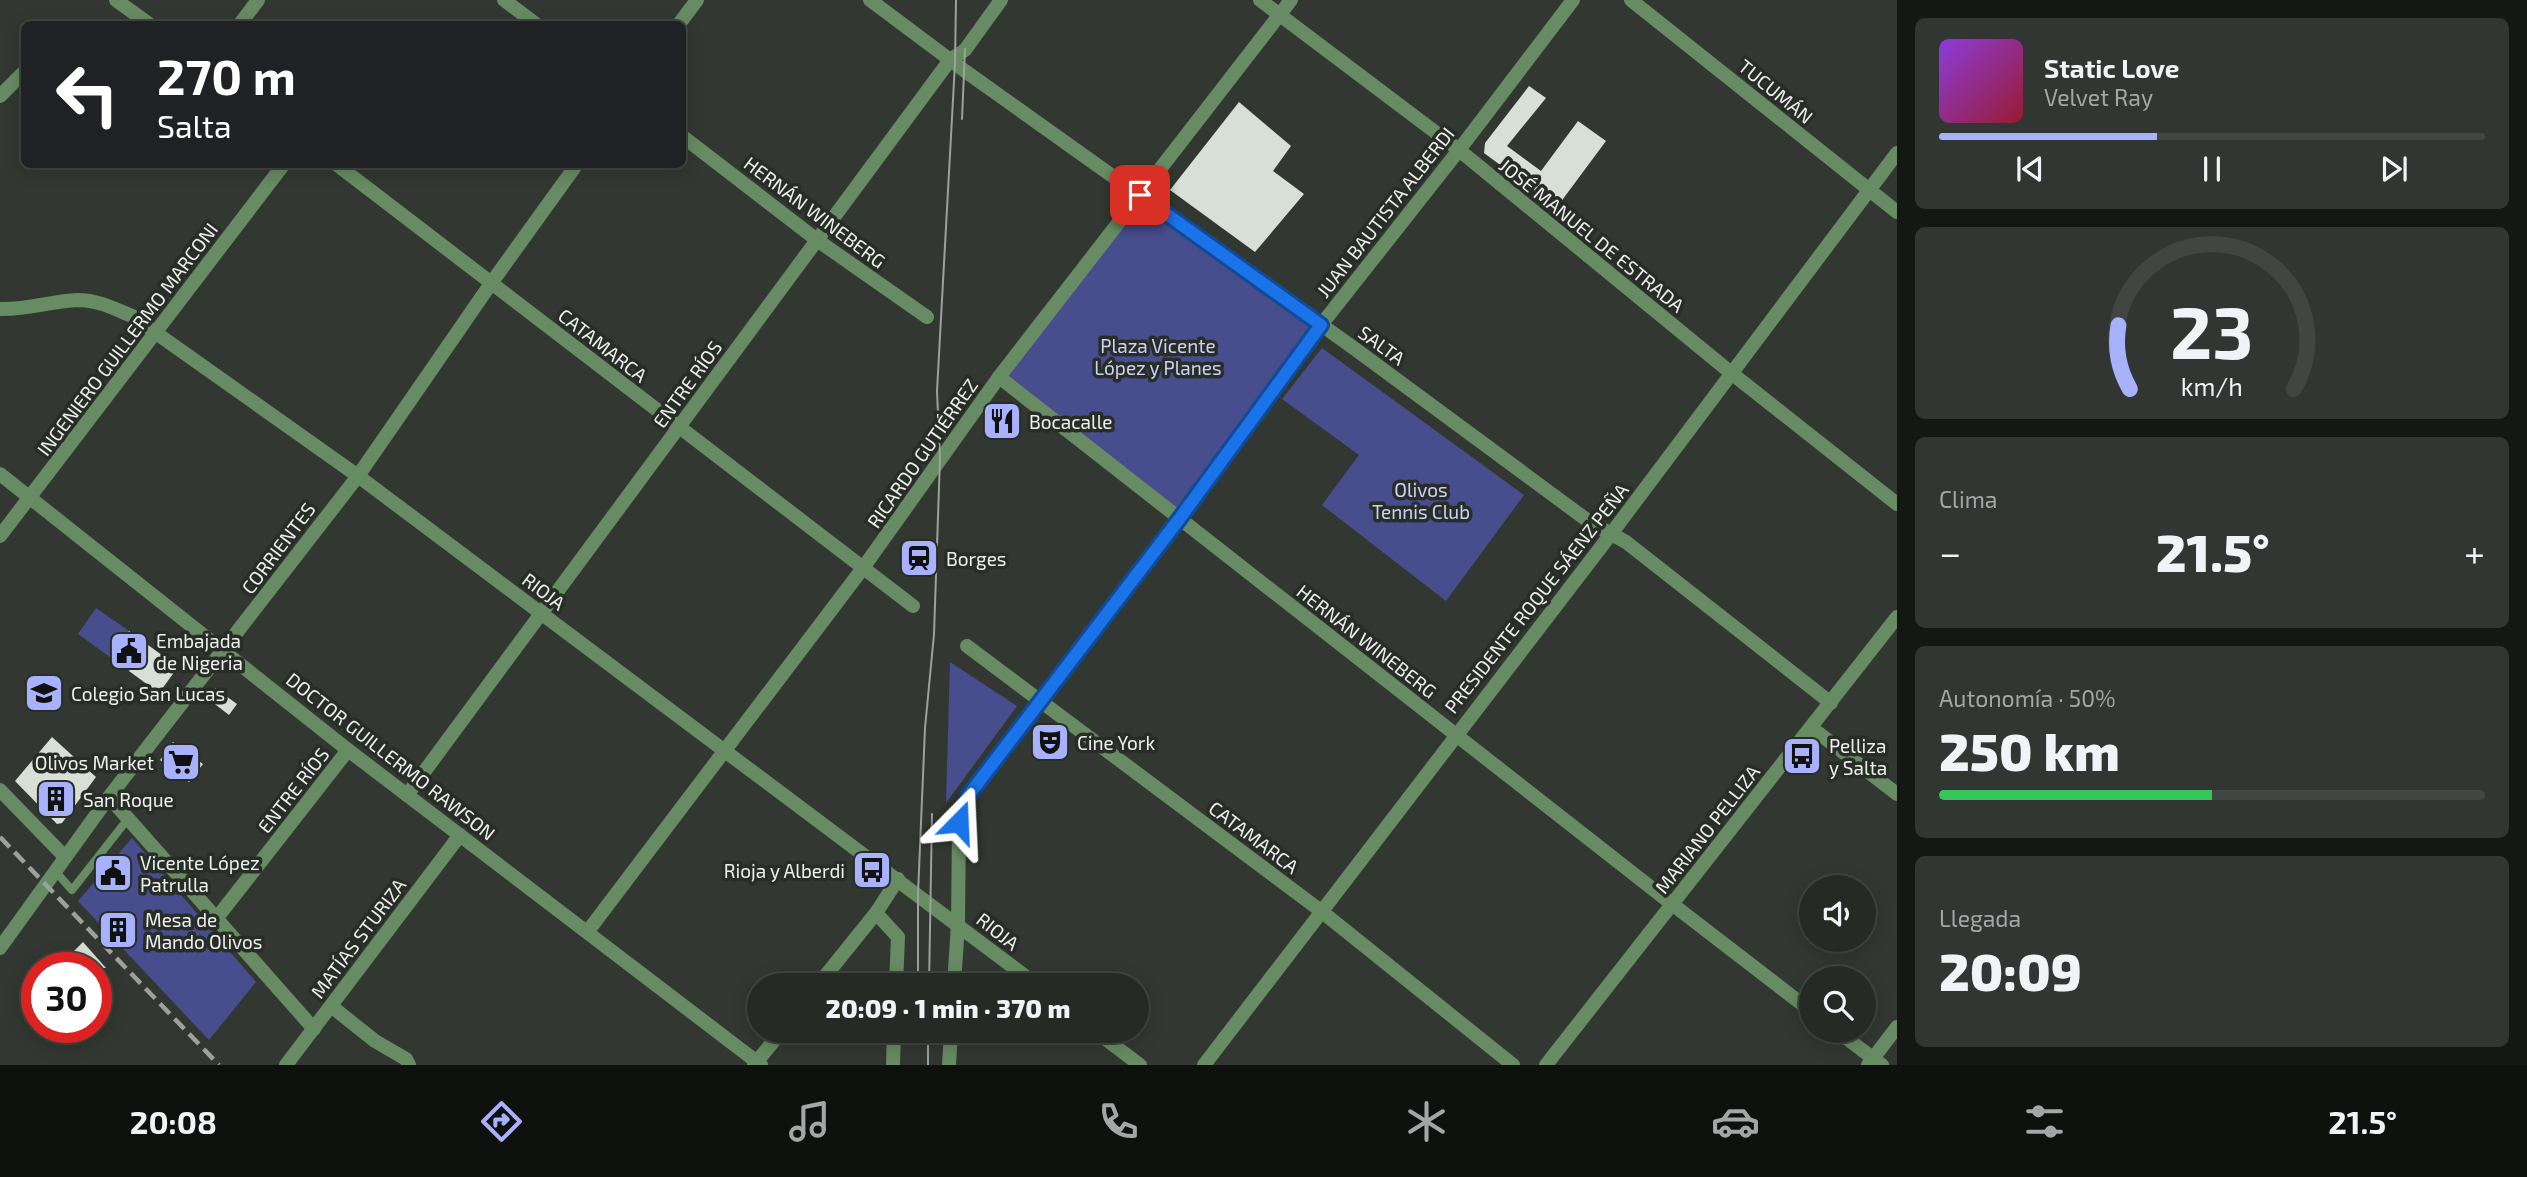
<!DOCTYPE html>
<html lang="es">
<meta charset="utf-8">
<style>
:root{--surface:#262a25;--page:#323632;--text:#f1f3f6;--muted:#a4a7a7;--line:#424642;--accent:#a7b1fc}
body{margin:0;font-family:"Exo 2",sans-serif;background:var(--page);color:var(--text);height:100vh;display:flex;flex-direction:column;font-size:26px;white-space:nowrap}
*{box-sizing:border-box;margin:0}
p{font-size:23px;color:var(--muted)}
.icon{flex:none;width:38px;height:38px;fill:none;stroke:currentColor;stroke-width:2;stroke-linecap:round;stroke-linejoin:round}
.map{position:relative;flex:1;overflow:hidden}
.details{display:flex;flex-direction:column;gap:18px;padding:18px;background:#151714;width:630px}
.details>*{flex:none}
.guide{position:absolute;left:21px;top:21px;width:665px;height:147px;border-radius:10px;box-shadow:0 4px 18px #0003,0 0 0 2px var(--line);background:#202124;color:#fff;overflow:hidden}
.tools{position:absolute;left:1799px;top:875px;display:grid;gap:14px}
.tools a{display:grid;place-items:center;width:77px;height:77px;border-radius:50%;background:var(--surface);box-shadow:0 4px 18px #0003,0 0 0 2px var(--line);font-size:35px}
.speed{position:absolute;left:21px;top:952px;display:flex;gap:14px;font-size:35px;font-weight:700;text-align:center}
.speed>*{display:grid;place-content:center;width:91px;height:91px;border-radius:50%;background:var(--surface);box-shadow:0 4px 18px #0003,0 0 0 2px var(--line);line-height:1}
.speed .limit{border:10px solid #d22;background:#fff;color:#111}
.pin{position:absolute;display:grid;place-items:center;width:60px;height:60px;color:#fff;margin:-30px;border-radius:14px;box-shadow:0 4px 10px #0006}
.me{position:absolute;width:77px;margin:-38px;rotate:21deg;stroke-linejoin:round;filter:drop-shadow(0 0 5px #0008)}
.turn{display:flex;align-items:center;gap:24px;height:147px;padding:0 21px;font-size:32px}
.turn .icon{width:91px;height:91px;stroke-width:2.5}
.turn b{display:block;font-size:49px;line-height:60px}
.big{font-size:52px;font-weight:800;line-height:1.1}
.details .tile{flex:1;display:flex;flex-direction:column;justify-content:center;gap:10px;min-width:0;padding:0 24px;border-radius:10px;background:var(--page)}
.details .dial{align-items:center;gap:0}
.dial svg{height:182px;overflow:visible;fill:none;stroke:var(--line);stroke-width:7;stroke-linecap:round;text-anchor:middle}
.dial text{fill:var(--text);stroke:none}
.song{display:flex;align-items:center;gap:21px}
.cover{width:84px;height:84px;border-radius:10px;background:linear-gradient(135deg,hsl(270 70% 55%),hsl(350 70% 35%))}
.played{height:7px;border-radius:4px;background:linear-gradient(90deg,var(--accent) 40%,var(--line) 40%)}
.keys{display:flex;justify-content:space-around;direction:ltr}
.heat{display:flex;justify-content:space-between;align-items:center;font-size:38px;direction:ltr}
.charge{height:10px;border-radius:5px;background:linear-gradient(90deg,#34c759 50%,var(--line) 0)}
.trip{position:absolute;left:747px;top:973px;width:402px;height:70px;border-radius:35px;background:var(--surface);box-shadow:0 4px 18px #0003,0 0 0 2px var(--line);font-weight:800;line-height:70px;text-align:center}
.tab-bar{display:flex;height:112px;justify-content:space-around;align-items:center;background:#0f110f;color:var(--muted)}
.tab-bar .icon{width:49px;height:49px}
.tab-bar .on{color:var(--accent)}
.tab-bar b{font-size:32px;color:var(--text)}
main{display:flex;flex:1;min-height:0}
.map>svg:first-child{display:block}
.green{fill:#484d8d}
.building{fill:#d8dfd7}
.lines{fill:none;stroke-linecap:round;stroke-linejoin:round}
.service{stroke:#678b62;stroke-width:8}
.minor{stroke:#678b62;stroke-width:14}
.tertiary{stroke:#678b62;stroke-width:14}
.tram{stroke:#9ca19b;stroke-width:2}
.rail{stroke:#9ca19b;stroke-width:4.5;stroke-dasharray:14 7;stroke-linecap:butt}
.route-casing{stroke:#114b97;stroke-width:18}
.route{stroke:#1a73e8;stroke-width:12}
.labels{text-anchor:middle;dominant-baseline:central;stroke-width:7;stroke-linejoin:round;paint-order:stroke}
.street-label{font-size:19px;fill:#edf0ec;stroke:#282d27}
.park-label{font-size:19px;fill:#ccd2f9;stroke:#282d27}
.poi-label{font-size:19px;fill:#edf0ec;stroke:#282d27;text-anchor:start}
</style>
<main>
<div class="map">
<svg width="1897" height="1065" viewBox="0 0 1897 1065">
<rect width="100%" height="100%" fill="#323831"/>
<g class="green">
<path d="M 1140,196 L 1321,325 L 1180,518 L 999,377 Z"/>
<path d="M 1322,348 L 1524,495 L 1446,601 L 1322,505 L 1359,455 L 1282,399 Z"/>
<path d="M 96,608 L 129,631 L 122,641 L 141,654 L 129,671 L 78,634 Z"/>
<path d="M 950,662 L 1017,706 L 946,803 Z"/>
<path d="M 132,838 L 256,982 L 209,1040 L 78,901 Z"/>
</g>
<g class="building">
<path d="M 1529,86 L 1546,98 L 1507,146 L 1541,171 L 1578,121 L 1606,141 L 1557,207 L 1484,153 L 1485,143 Z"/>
<path d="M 1239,102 L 1291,146 L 1273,171 L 1304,194 L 1255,252 L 1170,190 Z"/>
<path d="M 129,631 L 178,667 L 159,693 L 129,671 L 141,654 L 122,641 Z"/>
<path d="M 215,688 L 237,704 L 229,715 L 207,698 Z"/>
<path d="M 52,737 L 96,777 L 62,823 L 57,824 L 15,781 Z"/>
<path d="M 173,742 L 203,764 L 189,782 L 160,760 Z"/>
<path d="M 83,942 L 106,968 L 88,968 L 73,952 Z"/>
</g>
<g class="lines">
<path class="service" d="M 55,871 L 72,890 L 127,820"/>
<g class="minor">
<path d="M 116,0 L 149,24"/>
<path d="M 504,0 L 536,24"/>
<path d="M 870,0 L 965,71 L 1351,346 L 1591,523 L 1626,542 L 1831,703"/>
<path d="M 1260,0 L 1459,150 L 1730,372 L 1897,504"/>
<path d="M 1631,0 L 1897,212"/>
<path d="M 240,24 L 258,0"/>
<path d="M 0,96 L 24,72"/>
<path d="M 682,136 L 817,240 L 927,317"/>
<path d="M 336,164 L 913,606"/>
<path d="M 0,309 C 27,310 52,301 78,300 C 98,300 115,309 132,316 L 358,476 L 1037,985"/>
<path d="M 999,377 L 1672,904 L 1811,1011"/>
<path d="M 0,474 L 348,750 L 761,1065"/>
<path d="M 0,536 L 284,164"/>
<path d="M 967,646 L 1321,911 L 1513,1065"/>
<path d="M 1812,728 L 1897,794"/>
<path d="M 0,790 L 65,857"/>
<path d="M 407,795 L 950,60 L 965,50 L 1001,0"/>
<path d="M 109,797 L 314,1029"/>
<path d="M 876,913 L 898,937 L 896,985"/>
<path d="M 216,919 L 348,750"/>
<path d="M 588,931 L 863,568 L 999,377 L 1291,0"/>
<path d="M 818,985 L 876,913 L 898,879"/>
<path d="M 954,985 L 958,924 L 959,822 L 968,795 L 1180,518 L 1321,325 L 1459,150 L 1573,0"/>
<path d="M 331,1006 L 375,1041 L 406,1059 L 409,1065"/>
<path d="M 1095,1031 L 1140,1065"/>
<path d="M 1837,1031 L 1882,1065"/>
<path d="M 286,1065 L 460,835"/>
<path d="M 754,1065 L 782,1031"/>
<path d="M 893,1065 L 894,1031"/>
<path d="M 949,1065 L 951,1031"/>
<path d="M 1204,1065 L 1611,534 L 1897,153"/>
<path d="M 1546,1065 L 1897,617"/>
<path d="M 1868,1065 L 1897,1027"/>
</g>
<g class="tertiary">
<path d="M 679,24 L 697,0"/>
<path d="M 0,948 L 109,797 L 358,476 L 492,282 L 577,164"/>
</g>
<g class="tram">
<path d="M 962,119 L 965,49"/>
<path d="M 918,985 L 918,894 L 925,728 L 934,634 L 940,458 L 937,391 L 955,63 L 956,0"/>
<path d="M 929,985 L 932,814"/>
<path d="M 928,1065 L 928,1031"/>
</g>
<path class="rail" d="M 0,837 L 219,1065"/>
</g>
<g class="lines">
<g class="route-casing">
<path id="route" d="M 959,822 L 968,796 L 1180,518 L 1321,325 L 1140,195"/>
</g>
<use href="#route" class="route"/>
</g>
<defs>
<g id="restaurant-square" transform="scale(2.0125)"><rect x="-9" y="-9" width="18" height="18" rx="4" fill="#a7b1fc" stroke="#282d27"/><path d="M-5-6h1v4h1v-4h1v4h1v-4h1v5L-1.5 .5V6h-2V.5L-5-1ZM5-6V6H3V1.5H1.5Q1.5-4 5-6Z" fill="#111"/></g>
<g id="station-square" transform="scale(2.0125)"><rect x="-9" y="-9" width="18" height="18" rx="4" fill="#a7b1fc" stroke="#282d27"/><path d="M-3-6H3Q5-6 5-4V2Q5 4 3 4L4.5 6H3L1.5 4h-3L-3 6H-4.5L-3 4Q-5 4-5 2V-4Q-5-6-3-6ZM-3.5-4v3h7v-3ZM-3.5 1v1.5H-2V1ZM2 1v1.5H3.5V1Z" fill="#111"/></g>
<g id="civic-square" transform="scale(2.0125)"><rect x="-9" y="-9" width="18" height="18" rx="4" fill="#a7b1fc" stroke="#282d27"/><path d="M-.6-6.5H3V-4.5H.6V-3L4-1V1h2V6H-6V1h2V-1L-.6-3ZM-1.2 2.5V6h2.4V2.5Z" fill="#111"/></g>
<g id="school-square" transform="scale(2.0125)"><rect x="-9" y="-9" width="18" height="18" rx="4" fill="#a7b1fc" stroke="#282d27"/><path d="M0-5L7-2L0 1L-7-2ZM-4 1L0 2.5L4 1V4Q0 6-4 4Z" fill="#111"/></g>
<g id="theatre-square" transform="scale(2.0125)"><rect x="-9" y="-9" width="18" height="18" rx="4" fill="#a7b1fc" stroke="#282d27"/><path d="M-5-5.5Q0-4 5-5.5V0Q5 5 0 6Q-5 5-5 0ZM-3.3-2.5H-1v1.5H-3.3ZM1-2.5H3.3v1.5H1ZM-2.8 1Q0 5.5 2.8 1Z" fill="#111"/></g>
<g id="bus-square" transform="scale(2.0125)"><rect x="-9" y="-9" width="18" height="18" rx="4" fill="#a7b1fc" stroke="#282d27"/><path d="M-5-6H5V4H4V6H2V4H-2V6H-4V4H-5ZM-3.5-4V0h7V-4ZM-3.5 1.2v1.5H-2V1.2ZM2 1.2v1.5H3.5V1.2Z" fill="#111"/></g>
<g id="supermarket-square" transform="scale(2.0125)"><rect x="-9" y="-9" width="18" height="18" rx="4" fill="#a7b1fc" stroke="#282d27"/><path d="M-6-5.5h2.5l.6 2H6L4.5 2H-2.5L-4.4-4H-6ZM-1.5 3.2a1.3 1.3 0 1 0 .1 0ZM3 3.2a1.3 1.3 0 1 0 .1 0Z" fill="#111"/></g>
<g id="building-square" transform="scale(2.0125)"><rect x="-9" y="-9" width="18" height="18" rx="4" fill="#a7b1fc" stroke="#282d27"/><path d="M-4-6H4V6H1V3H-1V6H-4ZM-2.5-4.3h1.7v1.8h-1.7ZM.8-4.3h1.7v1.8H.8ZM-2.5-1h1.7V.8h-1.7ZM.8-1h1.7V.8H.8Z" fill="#111"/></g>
</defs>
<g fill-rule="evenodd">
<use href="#restaurant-square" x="1002" y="421"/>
<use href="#station-square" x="919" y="558"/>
<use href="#civic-square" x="129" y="651"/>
<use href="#school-square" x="44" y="693"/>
<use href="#theatre-square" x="1050" y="742"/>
<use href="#bus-square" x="1802" y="756"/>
<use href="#supermarket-square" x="181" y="762"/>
<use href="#building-square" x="56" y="799"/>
<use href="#bus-square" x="872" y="870"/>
<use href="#civic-square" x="113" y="873"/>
<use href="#building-square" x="118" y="930"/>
</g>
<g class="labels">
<g class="street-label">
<text transform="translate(1776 91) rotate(39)">TUCUMÁN</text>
<text transform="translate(815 212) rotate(37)">HERNÁN WINEBERG</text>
<text transform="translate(1385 212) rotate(-52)">JUAN BAUTISTA ALBERDI</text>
<text transform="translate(1592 235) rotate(39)">JOSÉ MANUEL DE ESTRADA</text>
<text transform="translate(127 339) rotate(-53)">INGENIERO GUILLERMO MARCONI</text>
<text transform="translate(603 345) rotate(38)">CATAMARCA</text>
<text transform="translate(1382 345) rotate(36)">SALTA</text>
<text transform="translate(687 384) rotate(-54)">ENTRE RÍOS</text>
<text transform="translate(922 453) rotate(-55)">RICARDO GUTIÉRREZ</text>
<text transform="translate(278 548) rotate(-53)">CORRIENTES</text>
<text transform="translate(544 591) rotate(37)">RIOJA</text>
<text transform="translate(1536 598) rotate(-52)">PRESIDENTE ROQUE SÁENZ PEÑA</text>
<text transform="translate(1367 641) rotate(38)">HERNÁN WINEBERG</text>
<text transform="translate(391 756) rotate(38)">DOCTOR GUILLERMO RAWSON</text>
<text transform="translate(293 790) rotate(-52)">ENTRE RÍOS</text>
<text transform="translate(1707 829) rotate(-52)">MARIANO PELLIZA</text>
<text transform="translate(1254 837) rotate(37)">CATAMARCA</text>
<text transform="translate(998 931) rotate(38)">RIOJA</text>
<text transform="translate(358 938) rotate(-53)">MATÍAS STURIZA</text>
</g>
<g class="park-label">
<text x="1158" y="345">Plaza Vicente<tspan x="1158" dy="22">López y Planes</tspan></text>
<text x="1421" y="489">Olivos<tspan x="1421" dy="22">Tennis Club</tspan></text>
</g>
<g class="poi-label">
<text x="1029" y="421">Bocacalle</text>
<text x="946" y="558">Borges</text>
<text x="156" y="640">Embajada<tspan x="156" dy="22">de Nigeria</tspan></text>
<text x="71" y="693">Colegio San Lucas</text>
<text x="1077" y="742">Cine York</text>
<text x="1829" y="745">Pelliza<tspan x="1829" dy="22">y Salta</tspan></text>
<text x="154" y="762" text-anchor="end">Olivos Market</text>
<text x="83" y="799">San Roque</text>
<text x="140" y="862">Vicente López<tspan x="140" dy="22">Patrulla</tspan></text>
<text x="845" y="870" text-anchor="end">Rioja y Alberdi</text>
<text x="145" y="919">Mesa de<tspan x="145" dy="22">Mando Olivos</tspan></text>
</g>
</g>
</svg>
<div class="tools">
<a><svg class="icon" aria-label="sound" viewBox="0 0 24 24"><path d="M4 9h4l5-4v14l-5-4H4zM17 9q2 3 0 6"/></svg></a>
<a><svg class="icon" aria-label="search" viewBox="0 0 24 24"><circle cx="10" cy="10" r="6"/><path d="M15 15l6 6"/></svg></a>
</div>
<div class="speed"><div class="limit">30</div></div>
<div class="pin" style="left:1140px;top:195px;background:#d93025"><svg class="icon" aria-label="arrive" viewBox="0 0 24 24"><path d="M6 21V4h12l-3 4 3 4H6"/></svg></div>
<svg class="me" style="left:959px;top:822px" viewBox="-20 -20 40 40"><path d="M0-17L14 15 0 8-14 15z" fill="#1a73e8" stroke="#fff" stroke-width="4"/></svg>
<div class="trip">20:09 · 1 min · 370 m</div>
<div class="guide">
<div class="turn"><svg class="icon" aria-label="left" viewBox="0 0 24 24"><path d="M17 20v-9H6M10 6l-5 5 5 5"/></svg><div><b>270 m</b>Salta</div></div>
</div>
</div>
<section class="details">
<div class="tile">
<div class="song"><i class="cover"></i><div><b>Static Love</b><p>Velvet Ray</p></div></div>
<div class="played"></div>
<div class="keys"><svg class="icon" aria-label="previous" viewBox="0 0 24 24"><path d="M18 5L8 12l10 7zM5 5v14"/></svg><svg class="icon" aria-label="pause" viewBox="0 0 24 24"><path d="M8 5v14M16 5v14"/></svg><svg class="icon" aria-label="next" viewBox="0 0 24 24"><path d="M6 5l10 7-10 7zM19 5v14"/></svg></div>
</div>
<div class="tile dial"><svg viewBox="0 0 100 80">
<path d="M14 69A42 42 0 1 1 86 69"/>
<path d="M14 69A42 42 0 0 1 9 41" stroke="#a7b1fc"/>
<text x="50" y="56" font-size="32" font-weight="700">23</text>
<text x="50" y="72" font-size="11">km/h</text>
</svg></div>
<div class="tile"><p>Clima</p>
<div class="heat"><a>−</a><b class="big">21.5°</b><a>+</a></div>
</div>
<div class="tile"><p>Autonomía · 50%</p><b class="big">250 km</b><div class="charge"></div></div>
<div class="tile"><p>Llegada</p><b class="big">20:09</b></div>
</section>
</main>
<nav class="tab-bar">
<b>20:08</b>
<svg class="icon on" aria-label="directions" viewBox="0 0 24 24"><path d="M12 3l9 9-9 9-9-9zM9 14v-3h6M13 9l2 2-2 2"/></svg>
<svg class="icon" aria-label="music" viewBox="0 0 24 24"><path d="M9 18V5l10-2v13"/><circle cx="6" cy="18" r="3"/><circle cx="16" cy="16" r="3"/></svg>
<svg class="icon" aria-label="phone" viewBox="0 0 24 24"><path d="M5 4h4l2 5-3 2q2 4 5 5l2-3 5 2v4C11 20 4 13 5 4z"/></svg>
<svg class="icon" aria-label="climate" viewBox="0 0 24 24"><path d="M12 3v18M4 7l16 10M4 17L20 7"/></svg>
<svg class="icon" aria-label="car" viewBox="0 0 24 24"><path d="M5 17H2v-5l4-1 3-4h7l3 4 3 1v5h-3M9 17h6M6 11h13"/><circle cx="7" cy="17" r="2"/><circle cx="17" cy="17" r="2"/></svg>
<svg class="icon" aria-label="filters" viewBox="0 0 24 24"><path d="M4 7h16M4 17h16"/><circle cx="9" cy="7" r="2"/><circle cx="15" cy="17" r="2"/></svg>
<b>21.5°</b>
</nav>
